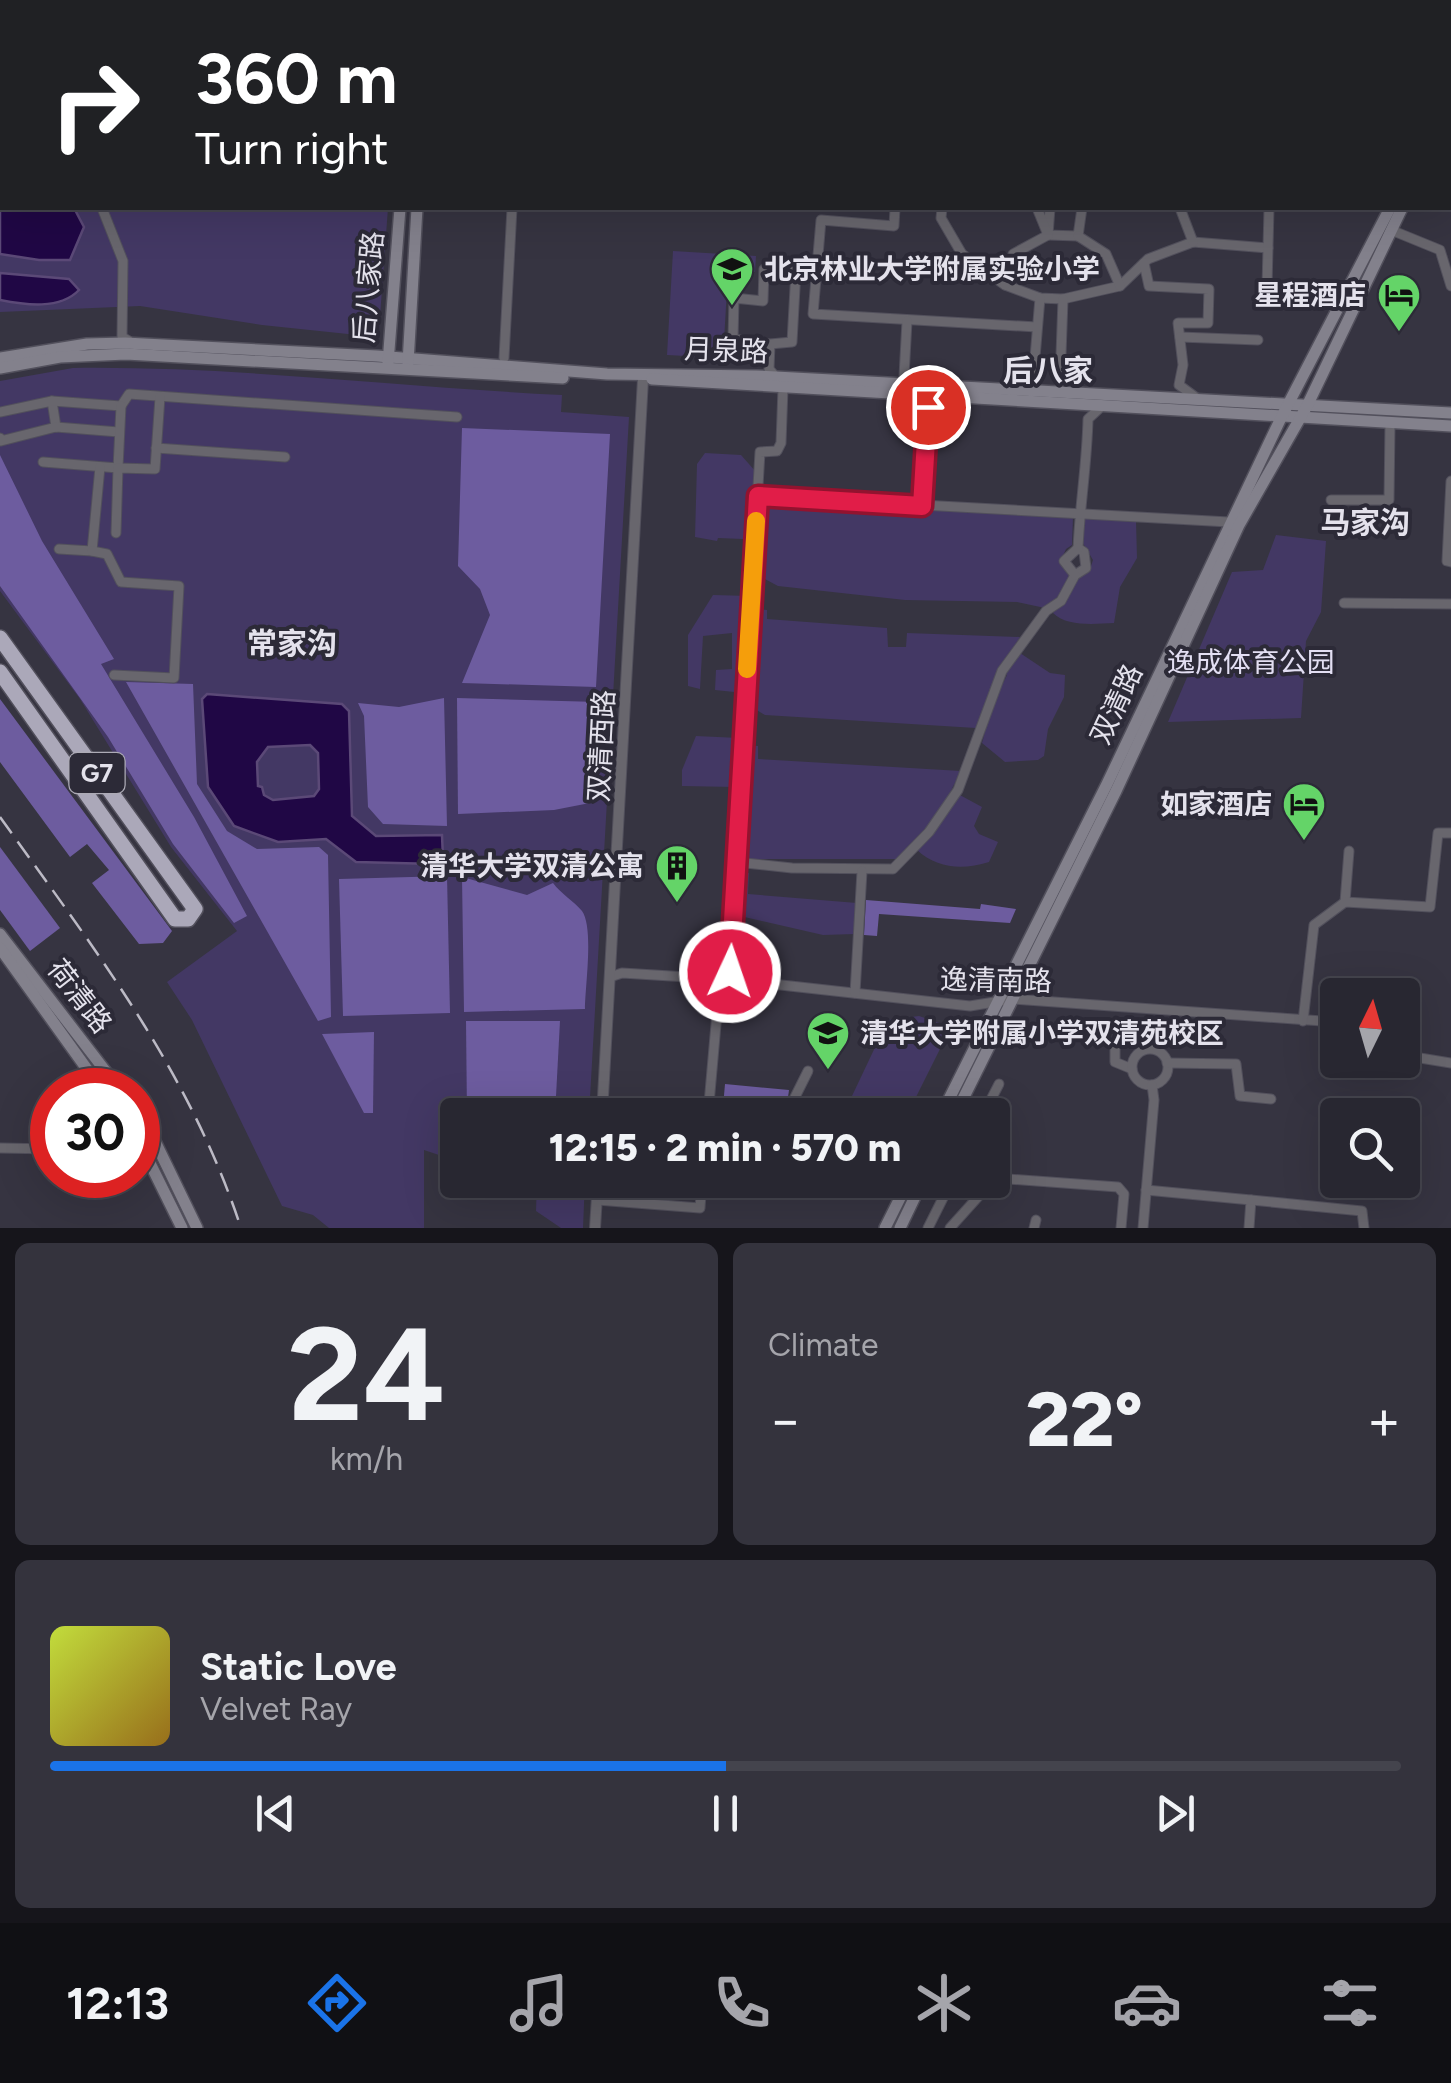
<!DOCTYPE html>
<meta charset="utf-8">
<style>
:root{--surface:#282731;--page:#34333d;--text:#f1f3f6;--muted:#a5a5ab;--line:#44444d;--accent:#1a73e8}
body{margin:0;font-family:Figtree,"Noto Sans SC",sans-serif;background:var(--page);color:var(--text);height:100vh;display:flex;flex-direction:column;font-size:38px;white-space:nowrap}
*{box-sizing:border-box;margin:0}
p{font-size:32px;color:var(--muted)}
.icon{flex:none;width:55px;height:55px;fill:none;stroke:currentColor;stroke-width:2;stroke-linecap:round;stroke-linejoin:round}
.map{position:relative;height:1228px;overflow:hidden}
.drawer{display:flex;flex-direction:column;gap:15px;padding:15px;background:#16151b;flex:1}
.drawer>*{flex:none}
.banner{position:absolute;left:0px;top:0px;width:1452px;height:210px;box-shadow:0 10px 40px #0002,0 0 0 2px var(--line);background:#202124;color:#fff;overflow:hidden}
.needle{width:65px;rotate:5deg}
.tools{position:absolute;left:1320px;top:978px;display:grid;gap:20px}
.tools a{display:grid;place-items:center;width:100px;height:100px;border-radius:10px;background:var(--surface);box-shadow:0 10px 40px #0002,0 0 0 2px var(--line);font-size:50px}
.speed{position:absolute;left:30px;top:1068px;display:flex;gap:20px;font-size:50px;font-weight:700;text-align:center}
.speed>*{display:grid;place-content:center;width:130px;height:130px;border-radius:50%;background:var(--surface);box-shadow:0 10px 40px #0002,0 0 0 2px var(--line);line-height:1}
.speed .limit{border:15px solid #d22;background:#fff;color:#111}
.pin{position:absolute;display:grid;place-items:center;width:85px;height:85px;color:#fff;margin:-42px;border:5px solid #fff;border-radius:50%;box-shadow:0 2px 10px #0007}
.me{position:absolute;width:110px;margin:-55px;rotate:3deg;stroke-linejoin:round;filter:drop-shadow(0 0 8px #0008)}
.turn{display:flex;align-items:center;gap:35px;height:210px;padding:0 30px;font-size:45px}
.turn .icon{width:130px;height:130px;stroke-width:2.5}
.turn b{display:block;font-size:70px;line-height:85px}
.big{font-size:75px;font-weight:800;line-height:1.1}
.drawer .card{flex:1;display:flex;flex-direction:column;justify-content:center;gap:15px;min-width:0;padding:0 35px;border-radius:15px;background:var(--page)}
.drawer .dial{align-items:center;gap:0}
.dial b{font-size:130px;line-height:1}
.song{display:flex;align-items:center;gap:30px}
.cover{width:120px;height:120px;border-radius:15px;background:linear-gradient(135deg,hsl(70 70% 55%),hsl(40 70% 35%))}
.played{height:10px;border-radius:5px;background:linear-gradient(90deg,var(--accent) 50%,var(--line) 50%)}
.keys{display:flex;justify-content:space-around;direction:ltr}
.heat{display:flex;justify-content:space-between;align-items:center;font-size:55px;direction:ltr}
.drawer .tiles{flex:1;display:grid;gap:15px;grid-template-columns:1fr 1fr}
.card:last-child{grid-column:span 2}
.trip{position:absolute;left:440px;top:1098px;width:570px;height:100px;border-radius:10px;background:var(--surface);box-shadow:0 10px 40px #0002,0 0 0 2px var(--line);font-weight:800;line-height:100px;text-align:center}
.tab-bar{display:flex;height:160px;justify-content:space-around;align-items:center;background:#101014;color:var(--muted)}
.tab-bar .icon{width:70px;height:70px}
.tab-bar .active{color:var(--accent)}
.tab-bar b{font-size:45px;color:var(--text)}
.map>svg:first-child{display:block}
.green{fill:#433864}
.forest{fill:#6d5c9f}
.water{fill:#200745;stroke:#5b4977;stroke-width:2.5;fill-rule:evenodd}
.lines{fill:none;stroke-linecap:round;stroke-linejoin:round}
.minor-casing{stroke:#52505c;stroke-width:11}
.tertiary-casing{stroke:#52505c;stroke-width:12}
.secondary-casing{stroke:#52505c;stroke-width:14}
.motorway-casing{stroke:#52505c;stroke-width:18}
.minor{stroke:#68666d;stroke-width:9}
.tertiary{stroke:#68666d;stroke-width:10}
.secondary{stroke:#83818c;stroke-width:11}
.motorway{stroke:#aba8b9;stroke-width:15}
.rail{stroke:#bcbac5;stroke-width:2.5;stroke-dasharray:20 10;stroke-linecap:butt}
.route-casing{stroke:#92132f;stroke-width:25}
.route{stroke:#e11d48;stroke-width:18}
.slow{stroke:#f59e0b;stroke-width:18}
.labels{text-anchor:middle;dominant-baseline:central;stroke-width:8;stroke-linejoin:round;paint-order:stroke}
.shield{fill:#2c2a37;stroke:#adabb6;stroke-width:2.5}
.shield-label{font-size:25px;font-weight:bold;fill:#e4e2ec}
.poi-label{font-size:28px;font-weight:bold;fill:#e4e2ec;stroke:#2c2a37;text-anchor:end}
.street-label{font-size:28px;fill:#e4e2ec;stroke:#2c2a37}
.park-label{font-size:28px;fill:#e3dff3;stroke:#2c2a37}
.neighbourhood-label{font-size:30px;font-weight:bold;fill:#e4e2ec;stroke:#2c2a37}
</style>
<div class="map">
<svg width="1451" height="1228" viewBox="0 0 1451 1228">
<rect width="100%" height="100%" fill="#363441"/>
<g class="green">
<path d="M 0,0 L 401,2 L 2,2 L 2,208 L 388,208 L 379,330 L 367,336 L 262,325 L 140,306 L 0,312 Z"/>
<path d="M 673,251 L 756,256 L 755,272 L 728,272 L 723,358 L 667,355 Z"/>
<path d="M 73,368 C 236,366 399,387 562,395 L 561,412 L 629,417 L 589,1115 L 458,1115 L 457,1161 L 424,1150 L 424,1228 L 329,1228 L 313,1215 L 282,1206 L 192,1020 L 167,982 L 237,931 L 171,847 L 80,699 L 0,591 L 0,381 Z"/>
<path d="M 705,453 L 741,455 L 756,472 L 752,539 L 747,544 L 743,544 L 743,539 L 718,538 L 717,541 L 695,537 L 697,464 Z"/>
<path d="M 770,498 L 1073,517 L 1072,545 L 1066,549 L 1060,562 L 1071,575 L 1064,591 L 1045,608 L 1017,602 L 905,600 L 778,586 L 759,576 L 762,502 Z"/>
<path d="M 1084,518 L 1136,521 L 1137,558 L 1120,587 L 1114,623 C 1094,624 1067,627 1053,613 L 1076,576 L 1090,569 L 1093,560 L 1081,540 Z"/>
<path d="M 1276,535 L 1326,541 L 1321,612 L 1306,641 L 1301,718 L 1168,722 L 1232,572 L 1263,570 Z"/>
<path d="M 713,595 L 750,596 L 744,693 L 715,690 L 716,670 L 732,669 L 732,633 L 703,636 L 700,689 L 688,686 L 688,635 Z"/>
<path d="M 756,609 L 767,610 L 767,619 L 887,628 L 888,647 L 906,647 L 907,633 L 1020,637 L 1000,670 L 976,728 L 765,715 L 755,709 L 752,684 Z"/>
<path d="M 1017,651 L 1050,673 L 1065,675 L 1064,697 L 1048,729 L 1044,756 L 1038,760 L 1005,762 L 982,743 L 992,706 L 1007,675 L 1003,670 Z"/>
<path d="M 696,736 L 739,738 L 735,787 L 682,786 L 682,770 Z"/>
<path d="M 747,745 L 758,746 L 758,759 L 961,771 L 941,810 L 899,859 L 746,859 L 742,854 Z"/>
<path d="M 958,794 L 982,807 L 974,826 L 979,834 L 998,842 L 989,862 C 963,870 938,869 917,850 Z"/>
<path d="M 740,873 L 749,873 L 748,894 L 857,903 L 855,934 L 823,935 L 740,916 Z"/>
<path d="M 919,1016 L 951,1027 L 907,1115 L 843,1115 L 888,1020 Z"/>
<path d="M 537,1180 L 585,1180 L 583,1228 L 561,1228 L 536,1211 Z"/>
</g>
<g class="forest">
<path d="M 462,428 L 610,434 L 596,687 L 462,683 L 490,615 L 480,589 L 458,566 Z"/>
<path d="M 0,455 L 42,541 L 114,659 L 101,664 L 194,817 L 247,916 L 234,923 L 173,844 L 108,737 L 0,586 Z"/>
<path d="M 126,682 L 193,684 L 197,784 L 227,831 L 257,849 L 319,847 L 328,855 L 331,1017 L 318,1021 Z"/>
<path d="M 444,698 L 447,826 L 383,824 L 368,807 L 364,716 L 358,703 L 399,707 Z"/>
<path d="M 457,698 L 598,702 L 595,802 L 554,810 L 458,814 Z"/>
<path d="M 0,699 L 172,931 L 163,943 L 139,944 L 92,883 L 109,870 L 87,844 L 70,857 L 0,762 Z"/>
<path d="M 0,847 L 60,928 L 30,951 L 0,910 Z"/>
<path d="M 447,876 L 450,1013 L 343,1016 L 339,879 Z"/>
<path d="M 462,877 L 527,895 L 553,883 C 561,894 574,901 582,911 C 594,928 585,987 585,1009 L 464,1012 Z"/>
<path d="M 866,900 L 980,909 L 981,904 L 1016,909 L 1010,923 L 879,914 L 877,936 L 864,935 Z"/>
<path d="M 466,1021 L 560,1021 L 555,1115 L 467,1115 Z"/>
<path d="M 374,1032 L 373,1113 L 364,1113 L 322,1034 Z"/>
<path d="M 725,1084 L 789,1090 L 787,1105 L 777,1112 L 723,1107 Z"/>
</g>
<g class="water">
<path d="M 0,206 L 74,208 L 84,227 L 70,260 L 39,260 L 0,254 Z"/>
<path d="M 0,273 L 69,279 L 79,290 C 60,310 25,305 0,300 Z"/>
<path d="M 207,694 L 342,704 L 349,711 L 352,816 L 376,836 L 442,835 L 443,859 L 436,864 L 356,862 L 326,839 L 278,842 L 234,826 L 208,787 L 202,699 ZM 310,745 L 318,753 L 319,789 L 314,796 L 273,800 L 264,795 L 262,787 L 258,786 L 257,762 L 268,747 Z"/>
</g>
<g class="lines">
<g class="minor-casing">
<g id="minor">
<path d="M 122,2 L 123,0"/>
<path d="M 1450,197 L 1451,198"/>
<path d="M 102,208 L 123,261 L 122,337 L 129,341"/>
<path d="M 895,208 L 894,226 L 821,220 L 813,314 L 1037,327"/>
<path d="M 942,208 L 941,218 L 962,254 L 1005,285 L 1040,298 L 1063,299 L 1120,286 L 1148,259 L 1193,242 L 1268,248"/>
<path d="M 1050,208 L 1048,235 L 1078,236 L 1082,208"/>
<path d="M 1180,208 L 1193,242"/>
<path d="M 1391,230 L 1440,250 L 1451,286"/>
<path d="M 1078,236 L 1106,254 L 1120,286"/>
<path d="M 1144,263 L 1149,286 L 1209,289 L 1208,323 L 1178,323 L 1183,365 L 1179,385 L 1198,399"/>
<path d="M 1005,285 L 1013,254 L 1048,235 L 1037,208"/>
<path d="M 1267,287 L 1269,208"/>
<path d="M 1180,337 L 1258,340"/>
<path d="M 770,344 L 792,342 L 796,270 L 764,269 L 763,301 L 734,298 L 733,339 L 770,344 L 769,369 L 776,377"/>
<path d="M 504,358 L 512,208"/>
<path d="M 904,376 L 907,321"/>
<path d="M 1033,381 L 1040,298"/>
<path d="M 1060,383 L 1063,299"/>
<path d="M 783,388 L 781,443 L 777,451 L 760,452 L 736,862 L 792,868 L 893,869 L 929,832 L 958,790 L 1002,671 L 1046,611 L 1061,601 L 1075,575 L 1086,568 L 1084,552 L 1078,548 C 1080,504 1087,463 1088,419 L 1102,406"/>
<path d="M 52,401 L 56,427"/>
<path d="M 0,412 L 52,401 L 121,406 L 129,394 L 457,417"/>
<path d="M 0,438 L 1,441 L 56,427 L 119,432"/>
<path d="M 156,448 L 285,457"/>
<path d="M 43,462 L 118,468 L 121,406"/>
<path d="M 1451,481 L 1447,561 L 1451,562"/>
<path d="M 758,496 L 1229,522"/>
<path d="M 1331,500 L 1389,500 L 1390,424"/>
<path d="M 923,506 L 928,396"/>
<path d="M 116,533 L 118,468 L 155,469 L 160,397"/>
<path d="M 59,549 L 92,551 L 100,467"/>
<path d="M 92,551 L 107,554 L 121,582 L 179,586 L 174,678 L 114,675"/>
<path d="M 1075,575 L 1064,561 L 1078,548"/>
<path d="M 1344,603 L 1451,604"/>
<path d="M 736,862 L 730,972 L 736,980"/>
<path d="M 1345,902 L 1349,851"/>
<path d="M 610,977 L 622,973 L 736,980 L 970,1006 L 1013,999 L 1322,1021 L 1338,1028"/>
<path d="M 855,993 L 862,871"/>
<path d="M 1303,1021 L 1314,925 L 1345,902 L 1430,907 L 1438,833 L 1451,833"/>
<path d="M 1115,1049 L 1115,1062 L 1132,1069"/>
<circle cx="1150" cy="1067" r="18"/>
<path d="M 1402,1055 L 1451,1063"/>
<path d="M 1167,1063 L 1236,1064 L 1240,1096 L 1271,1099"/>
<path d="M 708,1109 L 793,1115"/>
<path d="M 792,1114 L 793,1101 L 808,1071"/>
<path d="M 708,1115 L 720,979"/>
<path d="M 983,1115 L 999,1084"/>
<path d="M 0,1148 L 52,1149"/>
<path d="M 1146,1190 L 1251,1200 L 1249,1228"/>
<path d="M 597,1200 L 700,1208 L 702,1180"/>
<path d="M 1251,1200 L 1362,1211 L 1364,1228"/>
<path d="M 928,1228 L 952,1180"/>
<path d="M 950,1228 L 995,1178 L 1118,1187 L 1124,1194 L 1121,1228"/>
<path d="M 1034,1228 L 1036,1220"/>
<path d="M 1143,1228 L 1154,1100 L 1152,1085"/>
</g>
</g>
<g class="tertiary-casing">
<g id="tertiary">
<path d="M 1234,0 L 1288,2"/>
<path d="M 981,2 L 991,0"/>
<path d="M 1450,9 L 1451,10"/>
<path d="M 602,1115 L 643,379"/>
<path d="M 595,1228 L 598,1180"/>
</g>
</g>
<g class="secondary-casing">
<g id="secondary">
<path d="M 417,2 L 417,0"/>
<path d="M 431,2 L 431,0"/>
<path d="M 1450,53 L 1451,50"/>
<path d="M 1450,87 L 1451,85"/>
<path d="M 0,358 L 87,344 L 125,343 L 377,356 L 607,374 L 757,376 L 1451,413"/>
<path d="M 388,363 L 400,208"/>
<path d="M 408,363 L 417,208"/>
<path d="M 0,368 L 60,357 L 126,354 L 563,378"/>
<path d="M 652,379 L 1451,426"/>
<path d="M 0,934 L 120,1090"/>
<path d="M 0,948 L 102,1090"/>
<path d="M 138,1114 L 151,1133 L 197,1228"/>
<path d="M 941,1115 L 1107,784 L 1281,418 L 1390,208"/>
<path d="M 955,1115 L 1116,791 L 1239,525 L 1307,406 L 1402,208"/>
<path d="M 138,1139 L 182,1228"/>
<path d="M 885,1228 L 909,1180"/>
<path d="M 900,1228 L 923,1180"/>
</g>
</g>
<g class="motorway-casing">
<path id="motorway" d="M 0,638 L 195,909 L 188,919 L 175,919 L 0,672"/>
</g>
<use href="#minor" class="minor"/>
<use href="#tertiary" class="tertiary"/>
<use href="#secondary" class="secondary"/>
<use href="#motorway" class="motorway"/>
<path class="rail" d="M 0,817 C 95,950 189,1070 241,1228"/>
</g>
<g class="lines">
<g class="route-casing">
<path id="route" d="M 730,972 L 758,496 L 922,506 L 928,407"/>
</g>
<use href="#route" class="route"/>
<path class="slow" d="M 747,669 L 756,521"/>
</g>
<defs>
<g id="school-pin" transform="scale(2.25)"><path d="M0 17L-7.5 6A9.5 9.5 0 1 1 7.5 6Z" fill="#64d468" stroke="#2c2a37"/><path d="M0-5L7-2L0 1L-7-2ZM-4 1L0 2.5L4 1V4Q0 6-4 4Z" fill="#111"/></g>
<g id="hotel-pin" transform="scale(2.25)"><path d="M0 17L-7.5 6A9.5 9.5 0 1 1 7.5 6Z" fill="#64d468" stroke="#2c2a37"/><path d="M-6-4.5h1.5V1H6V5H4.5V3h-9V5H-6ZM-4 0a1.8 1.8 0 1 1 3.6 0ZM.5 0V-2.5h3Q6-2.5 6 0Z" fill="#111"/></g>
<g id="building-pin" transform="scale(2.25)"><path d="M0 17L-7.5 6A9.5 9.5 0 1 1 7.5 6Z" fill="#64d468" stroke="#2c2a37"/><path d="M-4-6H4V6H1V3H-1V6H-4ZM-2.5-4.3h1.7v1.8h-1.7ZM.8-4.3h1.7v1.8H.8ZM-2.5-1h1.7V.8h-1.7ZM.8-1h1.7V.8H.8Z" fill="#111"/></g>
</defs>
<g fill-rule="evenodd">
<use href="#school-pin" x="732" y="269"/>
<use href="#hotel-pin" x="1399" y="295"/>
<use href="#hotel-pin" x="1304" y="804"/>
<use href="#building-pin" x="677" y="866"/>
<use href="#school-pin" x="828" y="1033"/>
</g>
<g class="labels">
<rect class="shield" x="69.5" y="753" width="55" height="40" rx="8"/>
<g class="shield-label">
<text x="97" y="773">G7</text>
</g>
<g class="poi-label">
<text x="764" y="269" text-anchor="start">北京林业大学附属实验小学</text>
<text x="1366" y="295">星程酒店</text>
<text x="1272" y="804">如家酒店</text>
<text x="644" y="866">清华大学双清公寓</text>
<text x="860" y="1033" text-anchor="start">清华大学附属小学双清苑校区</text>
</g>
<g class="street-label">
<text transform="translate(368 287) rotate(-85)">后八家路</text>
<text transform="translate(726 350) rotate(2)">月泉路</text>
<text transform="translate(1116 704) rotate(-65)">双清路</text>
<text transform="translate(601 746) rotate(-87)">双清西路</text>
<text transform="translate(996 980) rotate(1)">逸清南路</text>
<text transform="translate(80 996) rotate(52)">荷清路</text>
</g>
<g class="park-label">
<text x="1251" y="662">逸成体育公园</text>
</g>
<g class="neighbourhood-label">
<text x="1048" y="370">后八家</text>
<text x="1365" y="522">马家沟</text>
<text x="292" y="643">常家沟</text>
</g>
</g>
</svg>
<div class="tools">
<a><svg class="needle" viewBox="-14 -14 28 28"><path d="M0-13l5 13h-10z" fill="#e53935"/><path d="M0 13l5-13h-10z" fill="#a5a5ab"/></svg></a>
<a><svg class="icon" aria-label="search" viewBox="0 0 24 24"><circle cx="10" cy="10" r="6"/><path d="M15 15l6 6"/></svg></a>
</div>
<div class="speed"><div class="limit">30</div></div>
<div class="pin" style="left:928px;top:407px;background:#d93025"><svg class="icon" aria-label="arrive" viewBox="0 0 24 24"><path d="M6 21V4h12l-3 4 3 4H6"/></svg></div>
<svg class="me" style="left:730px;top:972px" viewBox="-20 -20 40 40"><circle r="17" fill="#e11d48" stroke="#fff" stroke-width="3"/><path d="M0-11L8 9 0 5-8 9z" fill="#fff"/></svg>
<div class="trip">12:15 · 2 min · 570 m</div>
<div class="banner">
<div class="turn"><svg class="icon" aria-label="right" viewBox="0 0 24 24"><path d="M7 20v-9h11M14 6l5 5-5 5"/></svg><div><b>360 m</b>Turn right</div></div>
</div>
</div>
<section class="drawer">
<div class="tiles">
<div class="card dial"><b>24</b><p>km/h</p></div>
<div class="card"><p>Climate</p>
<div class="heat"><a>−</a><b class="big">22°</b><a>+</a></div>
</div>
<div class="card">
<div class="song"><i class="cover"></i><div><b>Static Love</b><p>Velvet Ray</p></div></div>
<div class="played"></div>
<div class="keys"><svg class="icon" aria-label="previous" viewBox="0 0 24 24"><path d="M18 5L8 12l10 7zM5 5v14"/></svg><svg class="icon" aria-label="pause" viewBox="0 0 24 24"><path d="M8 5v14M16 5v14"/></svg><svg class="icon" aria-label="next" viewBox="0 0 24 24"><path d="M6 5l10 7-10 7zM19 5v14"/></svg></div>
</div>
</div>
</section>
<nav class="tab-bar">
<b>12:13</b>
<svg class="icon active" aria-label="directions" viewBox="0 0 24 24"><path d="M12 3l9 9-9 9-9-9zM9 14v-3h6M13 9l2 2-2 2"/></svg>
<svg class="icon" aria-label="music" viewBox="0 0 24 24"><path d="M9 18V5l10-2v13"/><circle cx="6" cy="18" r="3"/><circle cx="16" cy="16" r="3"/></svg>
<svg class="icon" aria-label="phone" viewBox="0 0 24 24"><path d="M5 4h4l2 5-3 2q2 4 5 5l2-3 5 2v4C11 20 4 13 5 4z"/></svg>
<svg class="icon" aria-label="climate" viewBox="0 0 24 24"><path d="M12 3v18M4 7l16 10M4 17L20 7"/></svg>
<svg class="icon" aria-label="car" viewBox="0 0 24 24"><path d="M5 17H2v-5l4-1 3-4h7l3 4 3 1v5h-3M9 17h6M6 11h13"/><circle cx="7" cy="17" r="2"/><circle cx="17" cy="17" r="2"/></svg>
<svg class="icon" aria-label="filters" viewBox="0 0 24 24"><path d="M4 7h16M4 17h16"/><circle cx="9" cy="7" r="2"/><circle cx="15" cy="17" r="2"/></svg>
</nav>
